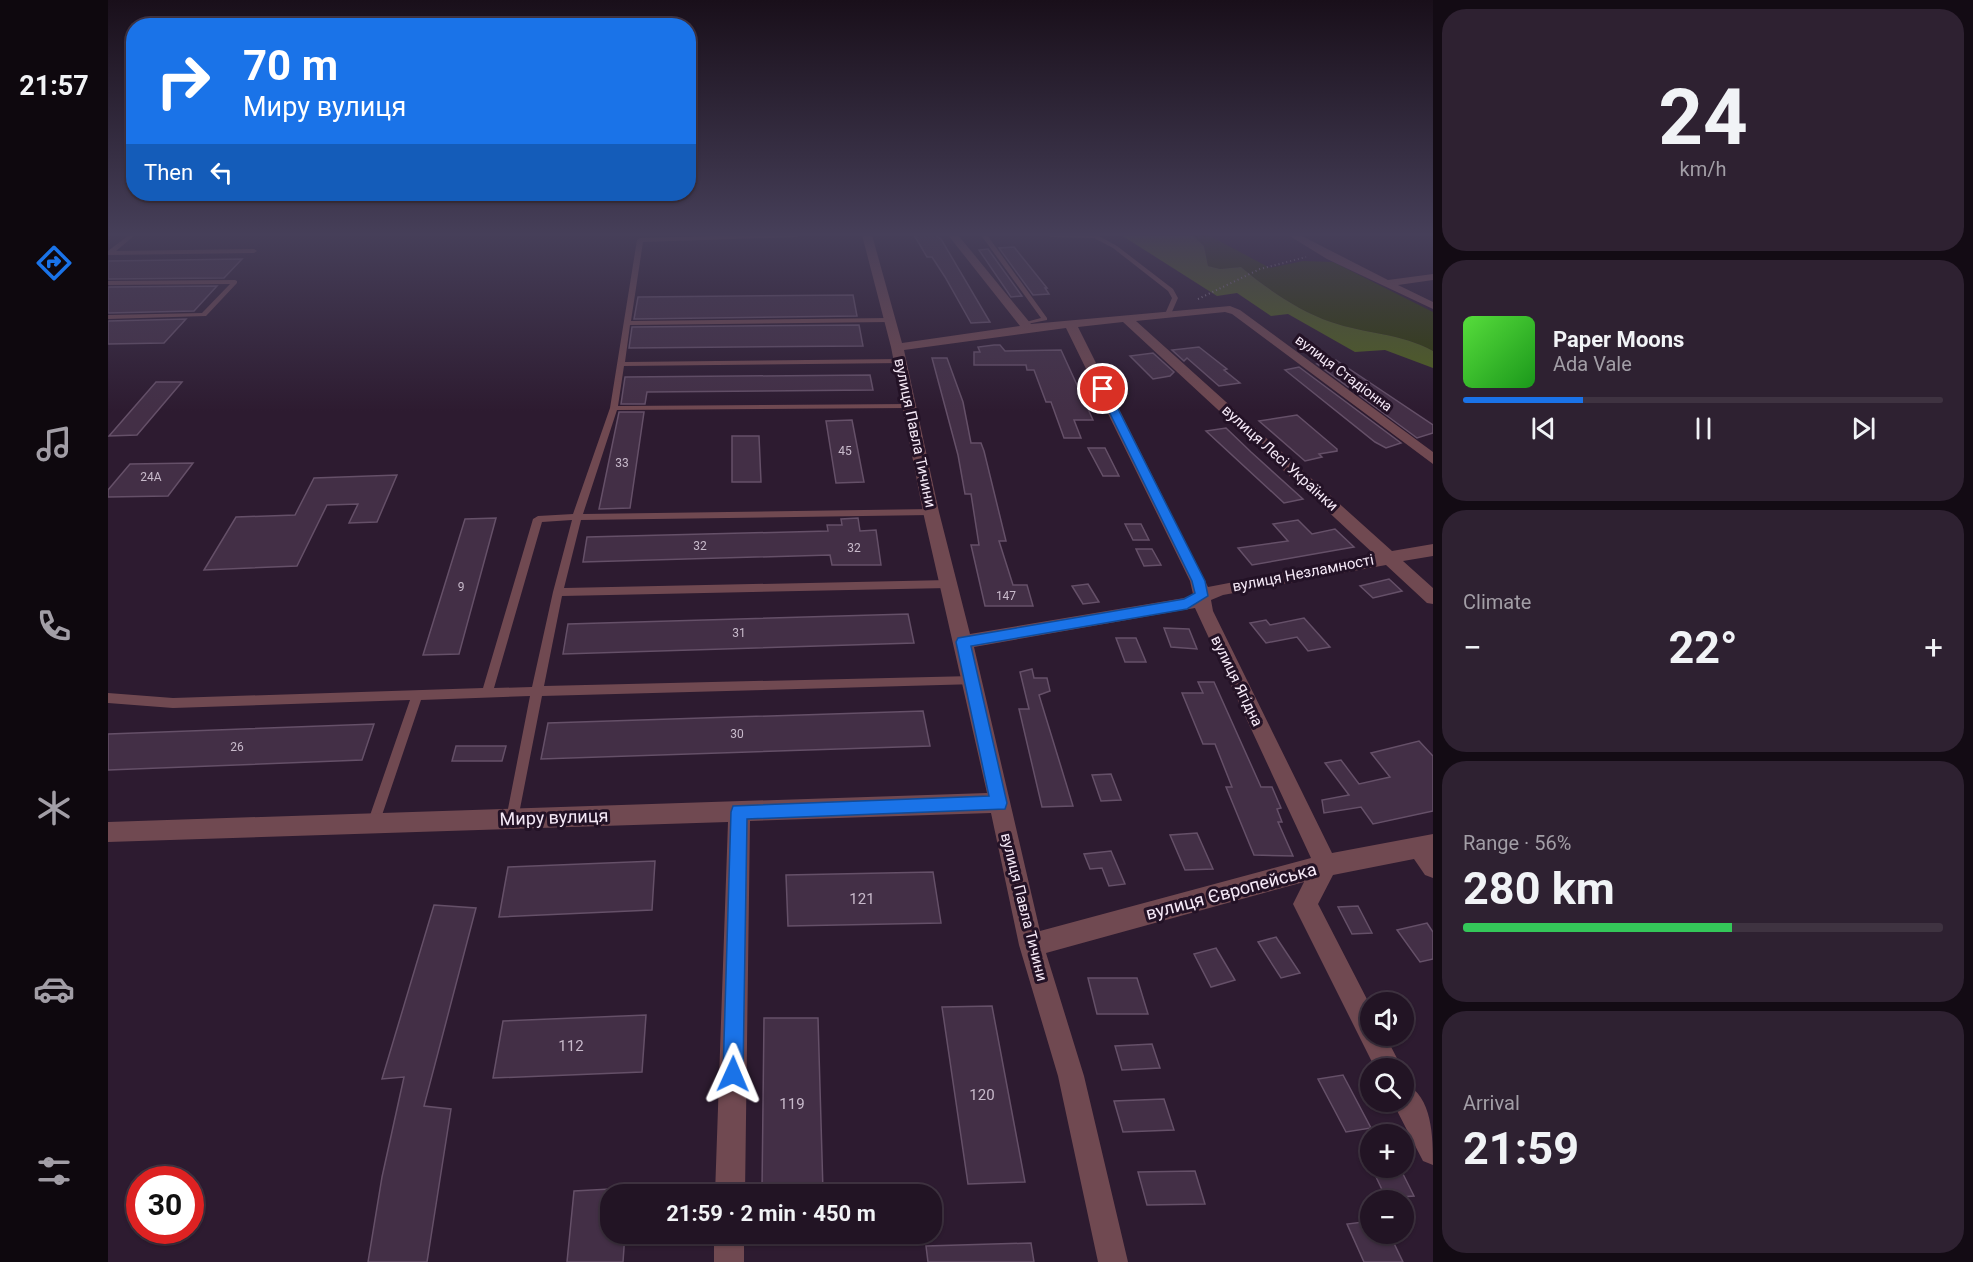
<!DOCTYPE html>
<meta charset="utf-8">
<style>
:root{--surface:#221424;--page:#2e2131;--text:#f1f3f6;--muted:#a29ea6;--line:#3f3341;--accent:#1a73e8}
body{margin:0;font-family:Roboto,sans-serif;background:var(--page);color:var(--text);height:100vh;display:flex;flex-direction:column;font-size:22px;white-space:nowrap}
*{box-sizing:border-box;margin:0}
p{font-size:20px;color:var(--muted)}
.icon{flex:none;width:33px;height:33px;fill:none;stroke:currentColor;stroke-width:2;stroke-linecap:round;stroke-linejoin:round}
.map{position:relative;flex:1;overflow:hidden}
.side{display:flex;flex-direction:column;gap:9px;padding:9px;background:#130b14;width:540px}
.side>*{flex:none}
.hud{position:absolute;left:18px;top:18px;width:570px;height:183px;border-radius:24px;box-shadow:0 2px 4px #0004,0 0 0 2px var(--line);background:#1a73e8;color:#fff;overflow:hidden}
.controls{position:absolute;left:1252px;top:992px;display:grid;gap:12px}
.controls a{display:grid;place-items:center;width:54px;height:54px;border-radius:50%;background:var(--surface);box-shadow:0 2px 4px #0004,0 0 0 2px var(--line);font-size:30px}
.speed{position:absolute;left:18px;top:1166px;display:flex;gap:12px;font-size:30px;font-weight:700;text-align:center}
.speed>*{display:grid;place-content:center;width:78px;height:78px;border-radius:50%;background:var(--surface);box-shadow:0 2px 4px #0004,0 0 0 2px var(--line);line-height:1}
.speed .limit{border:9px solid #d22;background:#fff;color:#111}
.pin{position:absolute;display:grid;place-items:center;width:51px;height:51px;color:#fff;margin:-26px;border:3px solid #fff;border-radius:50%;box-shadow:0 2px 6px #0007}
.me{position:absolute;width:66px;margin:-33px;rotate:1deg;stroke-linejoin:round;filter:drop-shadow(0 0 4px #0008)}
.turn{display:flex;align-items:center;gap:21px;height:126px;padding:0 18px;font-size:27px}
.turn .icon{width:78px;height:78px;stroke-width:2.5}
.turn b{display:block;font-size:42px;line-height:51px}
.then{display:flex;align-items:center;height:57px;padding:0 18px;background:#0003;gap:12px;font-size:22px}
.big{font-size:45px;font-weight:700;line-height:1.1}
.side .widget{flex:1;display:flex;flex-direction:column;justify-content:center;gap:9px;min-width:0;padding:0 21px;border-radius:24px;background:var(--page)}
.side .dial{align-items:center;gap:0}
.dial b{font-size:78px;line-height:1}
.song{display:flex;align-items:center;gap:18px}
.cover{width:72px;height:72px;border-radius:9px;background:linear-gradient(135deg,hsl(110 70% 55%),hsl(120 70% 35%))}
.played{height:6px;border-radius:3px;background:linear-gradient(90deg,var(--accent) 25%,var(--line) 25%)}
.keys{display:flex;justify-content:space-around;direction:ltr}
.heat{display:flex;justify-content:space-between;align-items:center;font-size:33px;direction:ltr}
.charge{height:9px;border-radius:4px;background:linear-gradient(90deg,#34c759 56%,var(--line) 0)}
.trip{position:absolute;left:492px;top:1184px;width:342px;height:60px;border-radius:24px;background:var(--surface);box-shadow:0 2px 4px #0004,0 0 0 2px var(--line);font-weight:700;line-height:60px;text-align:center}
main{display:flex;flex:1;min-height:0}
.menu{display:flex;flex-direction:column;width:108px;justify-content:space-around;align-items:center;background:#0e080e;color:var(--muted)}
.menu .icon{width:42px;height:42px}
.menu .active{color:var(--accent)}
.menu b{font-size:27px;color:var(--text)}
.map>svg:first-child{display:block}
.green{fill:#2f3c05}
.forest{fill:#50621c}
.building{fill:#432f46;stroke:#655068;stroke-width:1.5}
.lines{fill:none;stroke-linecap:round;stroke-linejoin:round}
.path{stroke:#968798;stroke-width:2;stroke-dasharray:1 3;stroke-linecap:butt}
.lane{fill:#704951;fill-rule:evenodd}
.street{fill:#704951;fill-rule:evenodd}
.route{fill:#1a73e8;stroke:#114b97;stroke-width:1.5}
.labels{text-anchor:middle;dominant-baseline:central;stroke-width:6;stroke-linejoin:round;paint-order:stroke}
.number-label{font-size:12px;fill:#c8bacb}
.far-street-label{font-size:14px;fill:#f5e9f7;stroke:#231226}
.street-label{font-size:15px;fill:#f5e9f7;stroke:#231226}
.near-number-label{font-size:15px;fill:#c8bacb}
.near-street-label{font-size:18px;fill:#f5e9f7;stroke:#231226}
</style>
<main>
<nav class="menu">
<b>21:57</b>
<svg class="icon active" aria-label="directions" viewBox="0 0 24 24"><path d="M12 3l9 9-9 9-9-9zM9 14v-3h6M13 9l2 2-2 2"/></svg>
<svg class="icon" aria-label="music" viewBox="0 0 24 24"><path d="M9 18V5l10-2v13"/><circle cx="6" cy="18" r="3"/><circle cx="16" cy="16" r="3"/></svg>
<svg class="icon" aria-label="phone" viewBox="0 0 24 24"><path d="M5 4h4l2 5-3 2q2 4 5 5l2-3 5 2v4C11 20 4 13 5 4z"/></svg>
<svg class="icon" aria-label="climate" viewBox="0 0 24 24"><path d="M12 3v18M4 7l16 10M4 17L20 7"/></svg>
<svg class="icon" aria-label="car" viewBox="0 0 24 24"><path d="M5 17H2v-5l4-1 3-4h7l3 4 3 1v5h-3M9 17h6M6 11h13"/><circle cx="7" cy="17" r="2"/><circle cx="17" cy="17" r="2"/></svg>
<svg class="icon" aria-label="filters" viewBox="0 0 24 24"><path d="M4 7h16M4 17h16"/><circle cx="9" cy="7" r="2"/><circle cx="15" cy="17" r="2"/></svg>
</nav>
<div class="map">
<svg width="1325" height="1262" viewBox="0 0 1325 1262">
<rect width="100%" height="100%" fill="#2d1b30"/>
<path class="green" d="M 1082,235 L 1100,235 L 1162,268 L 1195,261 L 1225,262 L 1325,312 L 1325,351 C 1293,333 1257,334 1223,322 C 1191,311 1159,289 1133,267 L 1112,269 L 1100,266 L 1096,246 Z"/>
<path class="forest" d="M 1013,235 L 1084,235 L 1096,246 L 1100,266 L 1112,269 L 1133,267 C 1159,289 1191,311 1223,322 C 1257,334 1293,333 1325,351 L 1325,368 L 1277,350 L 1247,352 L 1180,314 L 1163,316 L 1129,293 L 1109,296 Z"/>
<g class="building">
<path d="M 806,235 L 827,235 L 833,239 L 882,322 L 863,323 L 837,277 L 824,257 L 819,257 Z"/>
<path d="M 906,247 L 939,288 L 937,288 L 941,294 L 925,295 L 891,248 Z"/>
<path d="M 880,249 L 914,296 L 903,297 L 871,250 Z"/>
<path d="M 134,259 L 116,278 L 0,279 L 0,261 Z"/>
<path d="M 109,286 L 86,311 L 0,313 L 0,287 Z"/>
<path d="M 745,295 L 749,316 L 526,319 L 530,297 Z"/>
<path d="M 78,319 L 56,343 L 0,344 L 0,321 Z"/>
<path d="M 751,325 L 755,346 L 521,348 L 524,327 Z"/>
<path d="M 886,345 L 892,345 L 897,351 L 953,350 L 985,420 L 966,420 L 973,438 L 956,438 L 943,402 L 938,402 L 926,370 L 919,370 L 918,365 L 866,365 L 866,352 L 872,352 L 870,347 Z"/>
<path d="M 1091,347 L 1119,369 L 1116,370 L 1132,383 L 1111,386 L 1079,358 L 1076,361 L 1064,350 Z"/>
<path d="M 1045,353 L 1066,372 L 1062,376 L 1045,379 L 1022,356 Z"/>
<path d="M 824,358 L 839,358 L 855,402 L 863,443 L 873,443 L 876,451 L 898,541 L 891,541 L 905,585 L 919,585 L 925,606 L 877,606 L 863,545 L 871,545 L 863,494 L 857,494 L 850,455 Z"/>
<path d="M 1228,360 L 1325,425 L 1325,433 L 1309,438 L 1209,364 Z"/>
<path d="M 1191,367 L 1293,443 L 1278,448 L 1267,442 L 1177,370 Z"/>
<path d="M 762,375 L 765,390 L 539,392 L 537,404 L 513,404 L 517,377 Z"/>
<path d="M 48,382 L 74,382 L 29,435 L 1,436 Z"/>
<path d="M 511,412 L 536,412 L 522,508 L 491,509 Z"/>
<path d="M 1189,415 L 1229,449 L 1229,451 L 1211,454 L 1214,457 L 1197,461 L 1151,421 Z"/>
<path d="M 744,420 L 756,482 L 728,483 L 718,421 Z"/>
<path d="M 1118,428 L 1143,452 L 1195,499 L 1176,503 L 1098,431 Z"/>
<path d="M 624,436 L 651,436 L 653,482 L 624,482 Z"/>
<path d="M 980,448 L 997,448 L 1011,476 L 995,476 Z"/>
<path d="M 85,463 L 60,496 L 0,497 L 0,490 L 22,464 Z"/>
<path d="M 289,475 L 269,522 L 241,523 L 250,504 L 219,505 L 189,566 L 96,570 L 128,517 L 187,515 L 206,478 Z"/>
<path d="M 388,518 L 351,654 L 315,655 L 357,519 Z"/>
<path d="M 750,518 L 752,531 L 768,530 L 773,565 L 724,565 L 722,555 L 475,562 L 479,537 L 720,531 L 719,525 L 734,525 L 733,519 Z"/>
<path d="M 1190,520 L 1204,534 L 1227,529 L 1246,547 L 1144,565 L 1130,548 L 1180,541 L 1165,524 Z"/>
<path d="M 1017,524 L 1033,524 L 1041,540 L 1025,540 Z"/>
<path d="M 1028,549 L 1044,549 L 1053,565 L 1036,566 Z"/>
<path d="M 1281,579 L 1294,591 L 1265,598 L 1252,586 Z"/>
<path d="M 980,584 L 991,602 L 975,604 L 964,586 Z"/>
<path d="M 800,614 L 806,643 L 455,654 L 460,624 Z"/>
<path d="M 1196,618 L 1222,647 L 1200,651 L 1189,637 L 1158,643 L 1142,623 L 1158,620 L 1162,625 Z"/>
<path d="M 1056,628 L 1081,629 L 1089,649 L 1063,647 Z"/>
<path d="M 1008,638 L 1028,638 L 1038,662 L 1017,662 Z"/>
<path d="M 924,669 L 926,678 L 939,678 L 942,691 L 931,695 L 965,806 L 934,807 L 911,709 L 921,709 L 912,672 Z"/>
<path d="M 1090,682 L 1106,682 L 1153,787 L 1164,787 L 1173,808 L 1169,809 L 1174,822 L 1170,822 L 1185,856 L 1146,855 L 1118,787 L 1124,787 L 1107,744 L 1095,744 L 1074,693 L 1095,693 Z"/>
<path d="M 815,711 L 822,746 L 433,759 L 440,723 Z"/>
<path d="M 266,724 L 254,760 L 0,770 L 0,734 Z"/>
<path d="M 1311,741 L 1325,756 L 1325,811 L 1265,824 L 1253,807 L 1216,813 L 1214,800 L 1241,795 L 1217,763 L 1233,760 L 1251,784 L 1282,777 L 1263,753 Z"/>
<path d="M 348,746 L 398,746 L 394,761 L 344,761 Z"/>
<path d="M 1003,774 L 1013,800 L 993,801 L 984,775 Z"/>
<path d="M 1089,833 L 1105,869 L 1077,870 L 1062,835 Z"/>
<path d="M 1003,851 L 1017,884 L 1001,886 L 994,868 L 982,869 L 976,854 Z"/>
<path d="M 547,861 L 544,910 L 391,917 L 400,867 Z"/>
<path d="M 825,872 L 833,923 L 680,926 L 678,875 Z"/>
<path d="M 326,905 L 368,908 L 316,1106 L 343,1109 L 319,1262 L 260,1262 L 274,1177 L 296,1077 L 274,1079 Z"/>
<path d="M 1250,906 L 1264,933 L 1244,934 L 1230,907 Z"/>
<path d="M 1319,923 L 1325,932 L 1325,959 L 1312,962 L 1289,930 Z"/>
<path d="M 1168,937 L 1192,973 L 1173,978 L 1150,942 Z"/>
<path d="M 1108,948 L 1127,980 L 1103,987 L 1086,954 Z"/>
<path d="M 980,978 L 1029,978 L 1040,1014 L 989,1014 Z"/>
<path d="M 884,1006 L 917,1182 L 860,1184 L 834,1007 Z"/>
<path d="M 538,1015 L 534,1072 L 385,1078 L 395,1021 Z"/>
<path d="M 656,1018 L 710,1018 L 715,1191 L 654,1190 Z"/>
<path d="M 1044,1044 L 1052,1068 L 1014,1070 L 1007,1046 Z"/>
<path d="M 1235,1075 L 1263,1128 L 1238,1132 L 1210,1079 Z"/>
<path d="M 1056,1099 L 1066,1130 L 1015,1132 L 1006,1101 Z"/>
<path d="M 1087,1171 L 1097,1204 L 1039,1205 L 1030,1172 Z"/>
<path d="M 1295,1174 L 1306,1196 L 1278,1198 L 1268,1177 Z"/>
<path d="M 502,1189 L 502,1233 L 517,1233 L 515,1262 L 459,1262 L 466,1191 Z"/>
<path d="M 1263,1221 L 1263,1233 L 1281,1233 L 1295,1262 L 1256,1262 L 1239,1224 Z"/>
<path d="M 923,1243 L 926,1262 L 820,1262 L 818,1246 Z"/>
</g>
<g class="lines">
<path class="path" d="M 1090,299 L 1152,269 L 1198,257"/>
<g class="lane">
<path d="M 21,235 L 27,235 L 8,251 L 146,249 L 149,251 L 146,253 L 0,255 L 0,251 Z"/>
<path d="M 642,235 L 692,235 L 689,237 L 535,242 L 523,321 L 781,318 L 784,320 L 781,322 L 522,325 L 517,362 L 791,359 L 794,359 L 794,363 L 516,366 L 510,406 L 800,404 L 804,406 L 800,408 L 509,410 L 475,514 L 823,509 L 828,512 L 823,515 L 473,520 L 456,588 L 841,580 L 846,584 L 841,588 L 454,596 L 436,686 L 865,676 L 869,678 L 871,681 L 869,684 L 434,696 L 410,819 L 408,823 L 404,825 L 400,823 L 398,819 L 422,696 L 313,700 L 271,824 L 270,828 L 265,830 L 260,828 L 259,824 L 302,700 L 65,708 L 0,703 L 0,693 L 65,698 L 375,688 L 425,519 L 430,516 L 465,514 L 502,408 L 529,240 L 532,238 ZM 464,520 L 445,592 L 424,687 L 386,688 L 434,522 Z"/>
<path d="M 873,235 L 879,235 L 939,318 L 939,320 L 914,325 L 914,323 L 933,318 Z"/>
<path d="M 940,235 L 989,235 L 1009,246 L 1065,289 L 1070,298 L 1063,314 L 1060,316 L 1057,314 L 1064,298 L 1060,291 L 1005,248 L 986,238 L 943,237 Z"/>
<path d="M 127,280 L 129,281 L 129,283 L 98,316 L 0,319 L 0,315 L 94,313 L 122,284 L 0,285 L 0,281 Z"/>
</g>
<g class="street">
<path d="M 754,235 L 764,235 L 794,343 L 912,326 L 840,235 L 850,235 L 923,324 L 1122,306 L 1132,310 L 1325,452 L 1325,464 L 1124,314 L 1117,312 L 1028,321 L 1284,551 L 1325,544 L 1325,556 L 1295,561 L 1325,588 L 1325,604 L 1319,603 L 1278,565 L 1115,595 L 1103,600 L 1105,611 L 1224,853 L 1325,834 L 1325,878 L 1317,875 L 1306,859 L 1225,875 L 1210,904 L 1263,1007 L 1263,1035 L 1277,1035 L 1294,1068 L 1267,1068 L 1185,904 L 1196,882 L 938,953 L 976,1076 L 1020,1262 L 990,1262 L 950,1076 L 911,945 L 883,813 L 642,821 L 637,1194 L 607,1194 L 620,822 L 0,842 L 0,822 L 879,793 L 815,512 L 783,347 ZM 1015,322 L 1267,555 L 1100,587 L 970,327 ZM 958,328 L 1082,581 L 1085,594 L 1076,598 L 862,634 L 831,512 L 796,350 ZM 1087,608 L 1203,858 L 932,931 L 866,647 Z"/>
<path d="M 1180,235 L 1192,235 L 1280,280 L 1325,274 L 1325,280 L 1290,285 L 1325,302 L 1325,309 L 1219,259 Z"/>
<path d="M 1296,1083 C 1325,1096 1325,1138 1325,1165 L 1315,1161 L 1284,1101 L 1296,1101 Z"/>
<rect x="606" y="1233" width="30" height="29"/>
</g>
</g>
<linearGradient id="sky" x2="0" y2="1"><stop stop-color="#190f1a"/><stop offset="0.57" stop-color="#463f59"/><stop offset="1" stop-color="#463f59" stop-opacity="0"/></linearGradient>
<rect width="1325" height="411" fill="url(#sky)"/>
<path class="route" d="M 995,386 L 1000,389 L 1097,581 L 1100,596 L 1079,609 L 863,646 L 899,803 L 897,809 L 639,819 L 635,1074 L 632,1082 L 625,1085 L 618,1082 L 615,1074 L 623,812 L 625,806 L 881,796 L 848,642 L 850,638 L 1076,599 L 1087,593 L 1084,581 L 990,389 Z"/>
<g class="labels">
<g class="number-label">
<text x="737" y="451">45</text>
<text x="514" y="463">33</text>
<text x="43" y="477">24А</text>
<text x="592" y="546">32</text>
<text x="746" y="548">32</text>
<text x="353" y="587">9</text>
<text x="898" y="596">147</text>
<text x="631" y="633">31</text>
<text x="629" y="734">30</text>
<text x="129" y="747">26</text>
</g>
<g class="far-street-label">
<text transform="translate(1236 373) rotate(37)">вулиця Стадіонна</text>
</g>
<g class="street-label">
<text transform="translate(807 433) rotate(78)">вулиця Павла Тичини</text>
<text transform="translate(1172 458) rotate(42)">вулиця Лесі Українки</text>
<text transform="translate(1195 573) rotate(-11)">вулиця Незламності</text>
<text transform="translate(1129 681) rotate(64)">вулиця Ягідна</text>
<text transform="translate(916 907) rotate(76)">вулиця Павла Тичини</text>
</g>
<g class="near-number-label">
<text x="754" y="899">121</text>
<text x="463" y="1046">112</text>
<text x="874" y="1095">120</text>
<text x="684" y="1104">119</text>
</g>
<g class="near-street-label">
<text transform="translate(446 817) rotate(-2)">Миру вулиця</text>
<text transform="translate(1123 891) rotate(-15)">вулиця Європейська</text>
</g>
</g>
</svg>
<div class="controls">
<a><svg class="icon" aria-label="sound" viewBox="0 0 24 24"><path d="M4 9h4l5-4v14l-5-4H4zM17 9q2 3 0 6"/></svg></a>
<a><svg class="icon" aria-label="search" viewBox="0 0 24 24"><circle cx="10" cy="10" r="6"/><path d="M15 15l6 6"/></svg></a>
<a>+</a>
<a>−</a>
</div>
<div class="speed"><div class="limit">30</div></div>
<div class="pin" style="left:995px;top:389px;background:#d93025"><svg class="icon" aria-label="arrive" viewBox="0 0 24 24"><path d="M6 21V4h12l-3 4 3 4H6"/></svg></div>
<svg class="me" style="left:625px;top:1074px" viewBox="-20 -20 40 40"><path d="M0-17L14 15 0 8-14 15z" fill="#1a73e8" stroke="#fff" stroke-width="4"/></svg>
<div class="trip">21:59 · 2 min · 450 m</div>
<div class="hud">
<div class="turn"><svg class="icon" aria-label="right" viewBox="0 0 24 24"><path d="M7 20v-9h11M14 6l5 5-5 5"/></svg><div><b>70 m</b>Миру вулиця</div></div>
<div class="then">Then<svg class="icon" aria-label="left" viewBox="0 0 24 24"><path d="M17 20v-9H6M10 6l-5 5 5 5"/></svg></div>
</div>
</div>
<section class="side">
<div class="widget dial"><b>24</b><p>km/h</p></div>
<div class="widget">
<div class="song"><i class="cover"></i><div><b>Paper Moons</b><p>Ada Vale</p></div></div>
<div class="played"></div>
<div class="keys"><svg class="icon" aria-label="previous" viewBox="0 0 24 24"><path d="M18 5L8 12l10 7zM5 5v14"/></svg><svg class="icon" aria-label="pause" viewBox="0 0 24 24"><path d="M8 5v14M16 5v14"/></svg><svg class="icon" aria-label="next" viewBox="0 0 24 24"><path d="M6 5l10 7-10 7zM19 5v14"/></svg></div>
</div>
<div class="widget"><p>Climate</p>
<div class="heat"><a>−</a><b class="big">22°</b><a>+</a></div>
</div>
<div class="widget"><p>Range · 56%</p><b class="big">280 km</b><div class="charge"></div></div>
<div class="widget"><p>Arrival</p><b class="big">21:59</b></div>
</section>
</main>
